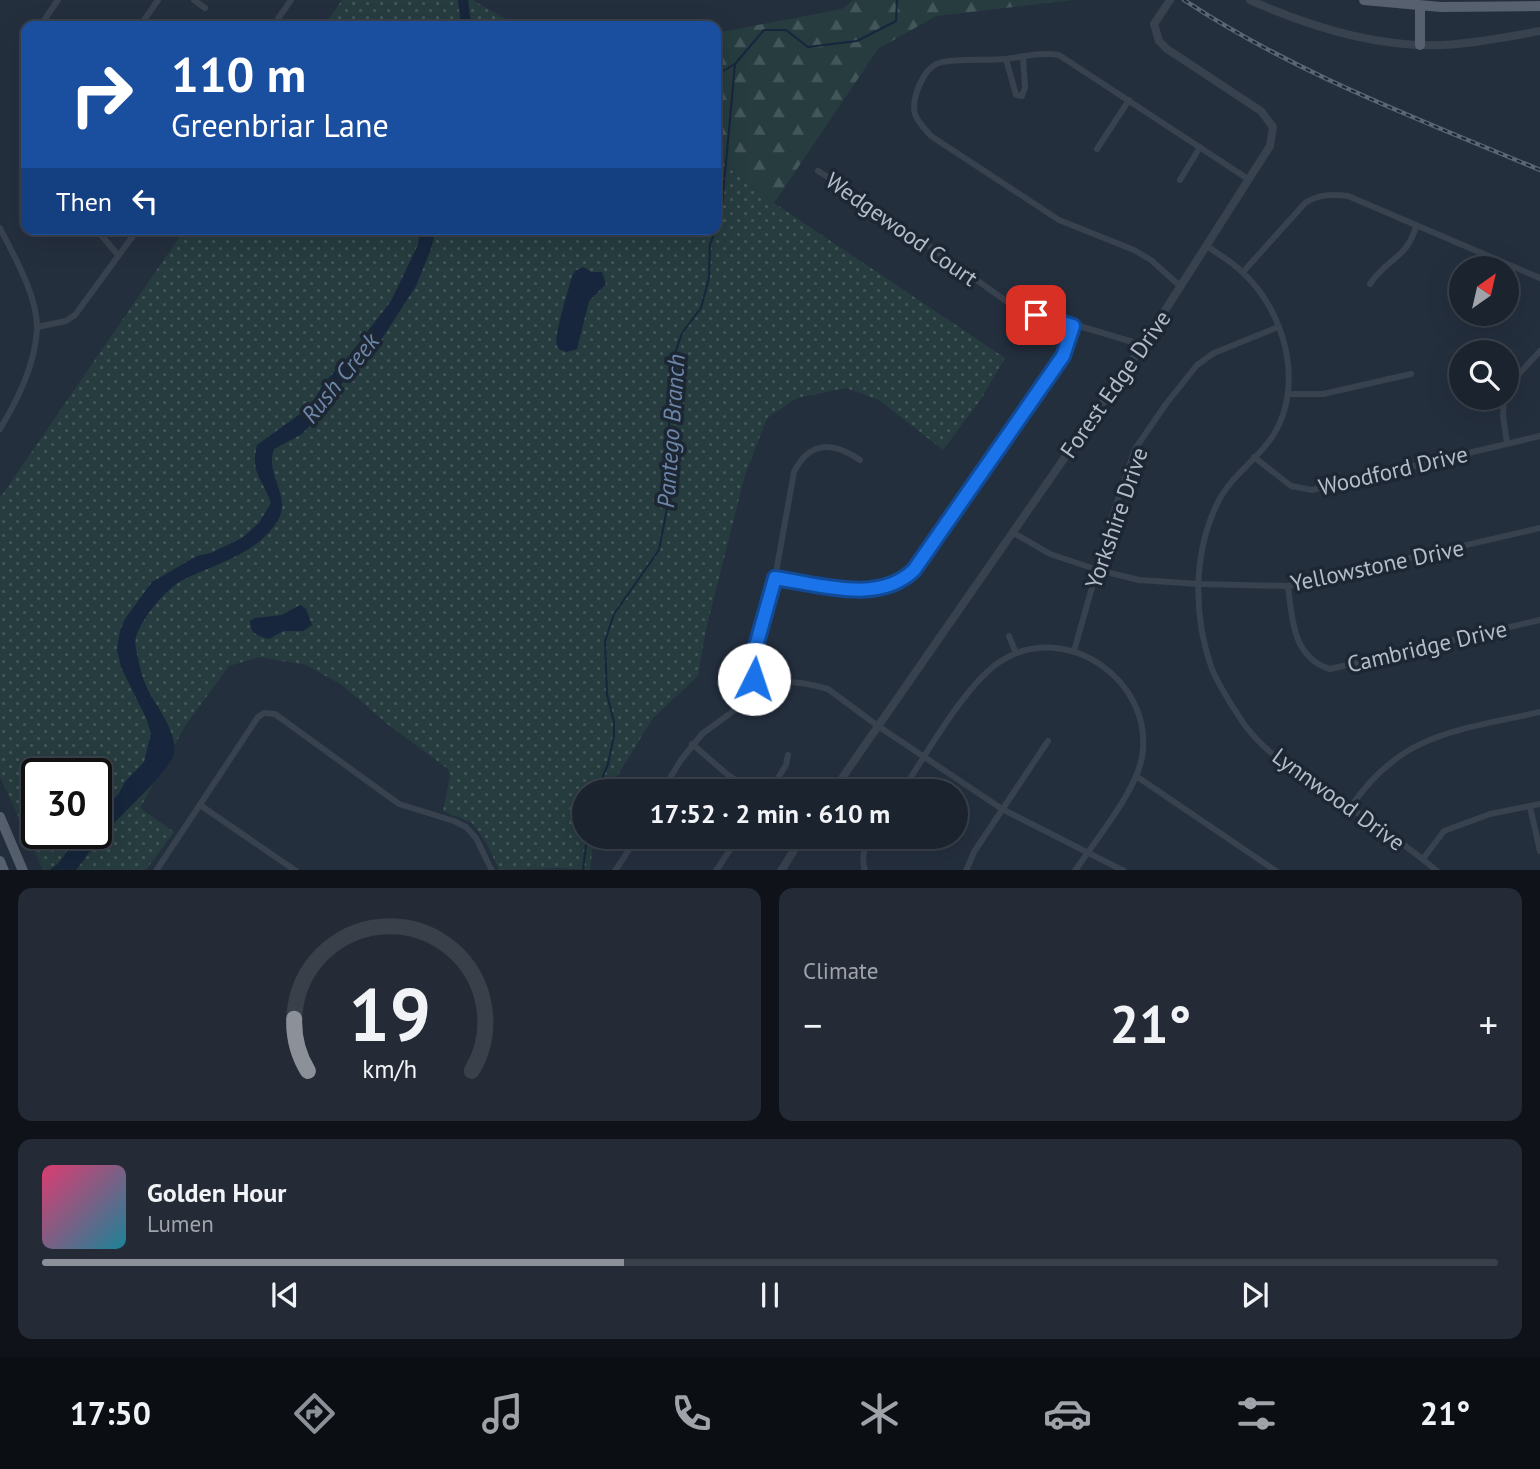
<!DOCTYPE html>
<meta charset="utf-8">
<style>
:root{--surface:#1b232e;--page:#242b36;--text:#f1f3f6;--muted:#a0a4aa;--line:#39404a;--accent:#8c9099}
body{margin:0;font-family:"PT Sans",sans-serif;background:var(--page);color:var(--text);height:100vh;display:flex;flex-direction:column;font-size:26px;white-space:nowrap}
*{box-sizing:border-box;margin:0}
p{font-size:23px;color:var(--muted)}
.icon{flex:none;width:38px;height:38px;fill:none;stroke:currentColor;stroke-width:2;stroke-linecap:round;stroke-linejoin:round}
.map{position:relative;height:870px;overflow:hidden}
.side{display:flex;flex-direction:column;gap:18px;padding:18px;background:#0f1319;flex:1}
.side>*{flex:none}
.guide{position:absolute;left:21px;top:21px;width:700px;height:214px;border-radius:14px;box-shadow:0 7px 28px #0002,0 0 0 2px var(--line);background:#1a4fa0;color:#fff;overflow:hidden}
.needle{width:46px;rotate:34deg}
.controls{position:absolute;left:1449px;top:256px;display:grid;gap:14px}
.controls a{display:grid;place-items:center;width:70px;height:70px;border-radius:50%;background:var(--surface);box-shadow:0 7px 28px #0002,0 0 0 2px var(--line);font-size:35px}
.speed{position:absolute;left:21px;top:758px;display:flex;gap:14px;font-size:35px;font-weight:700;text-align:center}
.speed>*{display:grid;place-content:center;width:91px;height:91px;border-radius:50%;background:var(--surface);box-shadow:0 7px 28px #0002,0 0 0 2px var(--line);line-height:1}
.speed .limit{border:4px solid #111;border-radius:10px;background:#fff;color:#111}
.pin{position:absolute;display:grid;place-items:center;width:60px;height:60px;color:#fff;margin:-30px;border-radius:14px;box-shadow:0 4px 10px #0006}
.me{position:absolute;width:77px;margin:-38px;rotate:4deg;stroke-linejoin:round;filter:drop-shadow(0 0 5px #0008)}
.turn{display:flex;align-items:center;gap:24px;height:147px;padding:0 35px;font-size:32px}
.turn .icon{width:91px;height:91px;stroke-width:2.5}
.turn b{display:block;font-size:49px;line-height:60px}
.then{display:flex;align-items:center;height:66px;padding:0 35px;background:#0003;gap:14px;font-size:26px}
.big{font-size:52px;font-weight:700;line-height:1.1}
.side .card{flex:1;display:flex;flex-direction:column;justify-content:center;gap:10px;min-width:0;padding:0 24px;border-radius:14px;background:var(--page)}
.side .dial{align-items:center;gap:0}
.dial svg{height:182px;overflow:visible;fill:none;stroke:var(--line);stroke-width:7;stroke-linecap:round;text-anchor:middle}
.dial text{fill:var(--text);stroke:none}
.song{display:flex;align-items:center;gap:21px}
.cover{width:84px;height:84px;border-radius:10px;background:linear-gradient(135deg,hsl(340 70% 55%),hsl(190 70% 35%))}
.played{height:7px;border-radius:4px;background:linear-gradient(90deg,var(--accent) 40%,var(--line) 40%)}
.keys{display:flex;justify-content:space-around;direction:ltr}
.heat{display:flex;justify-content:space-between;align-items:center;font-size:38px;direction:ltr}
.side .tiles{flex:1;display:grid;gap:18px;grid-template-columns:1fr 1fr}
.card:last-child{grid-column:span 2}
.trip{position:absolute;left:572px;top:779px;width:396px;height:70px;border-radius:35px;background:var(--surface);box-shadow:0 7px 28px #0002,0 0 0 2px var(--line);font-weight:700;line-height:70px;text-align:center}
.tabs{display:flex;height:112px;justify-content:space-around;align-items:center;background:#0b0e12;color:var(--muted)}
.tabs .icon{width:49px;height:49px}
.tabs .active{color:var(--accent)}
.tabs b{font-size:32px;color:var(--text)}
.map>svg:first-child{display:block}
.grass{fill:url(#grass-dots);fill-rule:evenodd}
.forest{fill:url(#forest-firs)}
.water{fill:#17263c}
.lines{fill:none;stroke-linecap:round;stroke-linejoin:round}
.stream{stroke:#17263c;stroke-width:2}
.river{stroke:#17263c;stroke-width:10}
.minor{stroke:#38414e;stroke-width:6}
.tertiary{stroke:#38414e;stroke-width:8}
.primary{stroke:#56606e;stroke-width:10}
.rail-casing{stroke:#5a6575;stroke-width:4.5}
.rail{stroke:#1d2633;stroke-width:2;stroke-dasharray:5;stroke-linecap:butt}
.route-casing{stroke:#114b97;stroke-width:18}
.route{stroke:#1a73e8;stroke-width:12}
.labels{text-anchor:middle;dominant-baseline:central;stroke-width:7;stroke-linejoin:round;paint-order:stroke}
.street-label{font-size:23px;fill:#b4bcc9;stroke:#1d2633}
.water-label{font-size:24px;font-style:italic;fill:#6d86a8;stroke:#1d2633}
</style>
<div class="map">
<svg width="1540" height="871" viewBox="0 0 1540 871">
<defs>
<pattern id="grass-dots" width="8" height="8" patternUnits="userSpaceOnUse" patternTransform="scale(1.75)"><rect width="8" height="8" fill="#263c3f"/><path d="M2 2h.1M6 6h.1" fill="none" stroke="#435659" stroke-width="1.8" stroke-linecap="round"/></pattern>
<pattern id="forest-firs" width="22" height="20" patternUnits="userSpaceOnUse" patternTransform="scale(1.75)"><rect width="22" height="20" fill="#263c3f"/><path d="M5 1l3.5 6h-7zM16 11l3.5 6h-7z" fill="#435659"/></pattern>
</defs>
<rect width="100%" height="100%" fill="#242f3e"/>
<g class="grass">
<path d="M 342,0 L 472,0 L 519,26 L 324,26 Z"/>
<path d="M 716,158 L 774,203 L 1005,358 L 981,399 L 943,450 L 879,400 L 846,388 L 797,398 L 767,418 L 745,475 L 706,629 L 698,676 L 653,718 L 616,778 L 611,791 L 584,791 L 584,836 L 594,837 L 590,870 L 557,868 L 499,870 L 486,842 L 471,822 L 443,811 L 450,776 L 448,769 L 386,723 L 342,685 L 306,665 L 259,657 L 229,666 L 185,726 L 140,808 L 174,832 L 146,870 L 43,870 L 0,777 L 0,498 L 185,229 L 716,229 ZM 37,774 L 96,774 L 96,833 L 37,833 Z"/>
</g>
<path class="forest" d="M 853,0 L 1073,0 L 936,16 L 878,49 L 774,203 L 716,158 L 716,33 L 842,9 Z"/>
<g class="water">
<path d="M 420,229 L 436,229 L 431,249 L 416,286 L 379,343 L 343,382 L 320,414 L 302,434 L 274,449 C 264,475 292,495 278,520 C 256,556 215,563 181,581 C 165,590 147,613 139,629 C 134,638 135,645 137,654 C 140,667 142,678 148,690 C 156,706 178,733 174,753 C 170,771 120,816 105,832 C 94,844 86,858 76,870 L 49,870 C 65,862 68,845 80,833 L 96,833 L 96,815 L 118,795 L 125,782 L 144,762 L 151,733 L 146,718 L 121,667 L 117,649 L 120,631 L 125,619 L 152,582 L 197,556 L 211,553 L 242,538 L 259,523 L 271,503 C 263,479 250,474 257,445 L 310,407 L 325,382 L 349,356 L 391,301 L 418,245 Z"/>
<path d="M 583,267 L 591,272 L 602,272 L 606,284 L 589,301 L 577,349 L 567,352 C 564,351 559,350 557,346 C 553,337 569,289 572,276 L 575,271 Z"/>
<path d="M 300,605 L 306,609 L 312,625 L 303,631 L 283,631 L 269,639 C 258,636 250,634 250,621 L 255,618 L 282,615 Z"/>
</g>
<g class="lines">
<g class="stream">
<path d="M 716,75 L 735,64 L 764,30 L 786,30 L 808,47 L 857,41 L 896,21 L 897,0"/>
<path d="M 597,791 L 608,764 L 614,736 L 614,722 L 607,695 L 605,641 L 614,614 L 659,550 L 669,498 L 664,468 L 670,430 L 668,417 L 673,399 L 672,362 L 682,333 L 701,308 L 709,278 L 710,244 L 721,217 L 735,64"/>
<path d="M 583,871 L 587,836"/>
</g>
<path class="river" d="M 463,0 L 466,26"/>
<g class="minor">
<path d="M 194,0 L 205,8"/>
<path d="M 40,26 L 58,0"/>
<path d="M 140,26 L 158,0"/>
<path d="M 273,26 L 291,0"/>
<path d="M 26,59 L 26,90"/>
<path d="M 1006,59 L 1016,95 L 1022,96 L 1025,88 L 1023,56"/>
<path d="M 1097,149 L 1129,100"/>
<path d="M 818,171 L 869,203 L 1006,301 L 1022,309 L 1143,345"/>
<path d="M 1180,180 L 1200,147"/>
<path d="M 0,228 C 14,256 38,297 37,329 C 35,365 18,399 0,429"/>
<path d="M 96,229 L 118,255"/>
<path d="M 1207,246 C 1218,254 1231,261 1241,271 C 1284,309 1305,383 1274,434 C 1258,460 1230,476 1217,504 C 1193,554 1193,617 1212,669 C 1218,684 1229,701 1238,715 C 1259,750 1296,772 1329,794 C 1365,818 1403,842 1437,871"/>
<path d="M 1243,272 L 1305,203 C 1319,194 1332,194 1348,196 L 1540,278"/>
<path d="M 1370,284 C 1385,260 1408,258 1416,226"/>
<path d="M 1181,287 L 1151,260 L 1134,250 L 1059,220 L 931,136 C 926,130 918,123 915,114 C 911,99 923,68 939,63 C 955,58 987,61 1005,59 C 1024,57 1040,52 1059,55 L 1248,179"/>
<path d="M 37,327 L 66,321 L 75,315 L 138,229"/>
<path d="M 1507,391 L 1519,374 L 1540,351"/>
<path d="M 1289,394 L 1323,394 L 1411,374"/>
<path d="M 1504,397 L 1503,416 L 1507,443"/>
<path d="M 1254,457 L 1291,486 L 1312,490 L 1540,436"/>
<path d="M 1012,532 L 1050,554 L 1098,570 L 1139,580 L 1198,584 L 1288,586 L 1540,528"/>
<path d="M 775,578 C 818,584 878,605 913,570 L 1063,356 L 1073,326"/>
<path d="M 1288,586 C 1292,619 1293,658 1330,669 L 1540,620"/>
<path d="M 1009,636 L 1016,653"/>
<path d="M 1074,651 L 1111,520 L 1135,449 L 1166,404 L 1197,365 L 1214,353 L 1278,327"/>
<path d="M 761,690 L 754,679 L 751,664 L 775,578 L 794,472 C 810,440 834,442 860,460"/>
<path d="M 692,744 L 728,775 L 754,791"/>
<path d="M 1136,776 L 1276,871"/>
<path d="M 662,791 L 681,760 L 702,734 L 769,685 C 786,678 811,684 828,689 L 878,726 L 1002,809 L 1124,871"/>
<path d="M 770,791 L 786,765 L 788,755"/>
<path d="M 902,791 C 926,755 966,683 1001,661 C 1067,619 1155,682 1142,757 C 1136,792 1095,840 1075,871"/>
<path d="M 200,805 L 296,871"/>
<path d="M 1530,807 L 1540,851"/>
<path d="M 1350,808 C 1401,732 1457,731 1540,712"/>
<path d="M 1423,859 L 1444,831 L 1490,814 L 1540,804"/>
<path d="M 156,871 L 258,717 L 264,713 L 275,714 L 399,804 L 454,821 L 466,827 L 476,838 L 492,871"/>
<path d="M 615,871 L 638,836"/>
<path d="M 716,871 L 739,836"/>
<path d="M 865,871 C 861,857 864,848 871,836"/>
<path d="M 966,871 L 974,852 L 1048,741"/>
</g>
<g class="tertiary">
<path d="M 1250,0 C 1310,27 1377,48 1444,45 C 1476,43 1508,37 1540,31"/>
<path d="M 833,791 L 1143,345 L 1270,146 L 1273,127 L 1261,111 L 1167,49 L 1159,41 L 1154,24 L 1170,0"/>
<path d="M 781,871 L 803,836"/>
</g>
<g class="primary">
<path d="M 1364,0 L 1441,7 L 1540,6"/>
<path d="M 1420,6 L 1420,45"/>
<path d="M 0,817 L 23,871"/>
<path d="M 0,861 L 4,871"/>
</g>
<g class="rail-casing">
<path id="rail" d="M 1184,0 C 1294,73 1419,119 1540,170"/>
</g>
<use href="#rail" class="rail"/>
</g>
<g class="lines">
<g class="route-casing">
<path id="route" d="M 754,679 L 751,664 L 775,578 C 818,584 878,605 914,570 L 1063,356 L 1073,326 L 1036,315"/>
</g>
<use href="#route" class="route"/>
</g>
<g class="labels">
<g class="street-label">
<text transform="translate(902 229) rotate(35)">Wedgewood Court</text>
<text transform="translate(1115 384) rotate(-55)">Forest Edge Drive</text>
<text transform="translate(1393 470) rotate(-13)">Woodford Drive</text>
<text transform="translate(1116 518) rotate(-71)">Yorkshire Drive</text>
<text transform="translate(1377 565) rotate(-12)">Yellowstone Drive</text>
<text transform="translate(1427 646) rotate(-13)">Cambridge Drive</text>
<text transform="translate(1339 799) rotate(36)">Lynnwood Drive</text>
</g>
<g class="water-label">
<text transform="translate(340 378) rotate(-51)">Rush Creek</text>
<text transform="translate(671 431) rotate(-86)">Pantego Branch</text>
</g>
</g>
</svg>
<div class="controls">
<a><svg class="needle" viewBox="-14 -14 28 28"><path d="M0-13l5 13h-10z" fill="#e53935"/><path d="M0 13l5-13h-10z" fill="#a0a4aa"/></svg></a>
<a><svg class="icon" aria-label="search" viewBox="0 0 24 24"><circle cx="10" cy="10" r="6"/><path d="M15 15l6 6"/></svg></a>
</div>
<div class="speed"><div class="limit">30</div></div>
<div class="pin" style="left:1036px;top:315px;background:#d93025"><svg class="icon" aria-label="arrive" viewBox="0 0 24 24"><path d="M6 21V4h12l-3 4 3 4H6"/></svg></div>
<svg class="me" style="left:754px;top:679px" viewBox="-20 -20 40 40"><circle r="19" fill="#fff"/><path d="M0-13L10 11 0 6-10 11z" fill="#1a73e8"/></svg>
<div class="trip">17:52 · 2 min · 610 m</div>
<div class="guide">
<div class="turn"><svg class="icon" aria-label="right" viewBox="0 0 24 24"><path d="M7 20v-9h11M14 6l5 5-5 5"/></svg><div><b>110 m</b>Greenbriar Lane</div></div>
<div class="then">Then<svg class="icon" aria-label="left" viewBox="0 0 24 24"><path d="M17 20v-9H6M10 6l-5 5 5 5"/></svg></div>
</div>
</div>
<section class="side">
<div class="tiles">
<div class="card dial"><svg viewBox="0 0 100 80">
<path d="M14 69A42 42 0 1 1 86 69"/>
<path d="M14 69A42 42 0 0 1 8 46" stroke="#8c9099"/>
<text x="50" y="56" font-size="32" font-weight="700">19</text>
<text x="50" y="72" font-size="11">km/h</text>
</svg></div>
<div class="card"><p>Climate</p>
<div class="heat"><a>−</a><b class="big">21°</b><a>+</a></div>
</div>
<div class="card">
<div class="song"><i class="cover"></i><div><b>Golden Hour</b><p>Lumen</p></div></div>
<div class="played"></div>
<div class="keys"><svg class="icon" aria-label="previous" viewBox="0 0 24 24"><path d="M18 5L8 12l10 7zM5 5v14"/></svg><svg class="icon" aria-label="pause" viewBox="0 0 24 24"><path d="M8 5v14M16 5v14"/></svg><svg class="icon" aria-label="next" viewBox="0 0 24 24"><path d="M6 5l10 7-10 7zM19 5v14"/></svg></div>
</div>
</div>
</section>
<nav class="tabs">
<b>17:50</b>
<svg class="icon active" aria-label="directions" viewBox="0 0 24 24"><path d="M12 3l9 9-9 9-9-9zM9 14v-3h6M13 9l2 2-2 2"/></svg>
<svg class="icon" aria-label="music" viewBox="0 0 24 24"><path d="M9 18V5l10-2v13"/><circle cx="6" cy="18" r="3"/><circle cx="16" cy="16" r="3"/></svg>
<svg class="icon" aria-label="phone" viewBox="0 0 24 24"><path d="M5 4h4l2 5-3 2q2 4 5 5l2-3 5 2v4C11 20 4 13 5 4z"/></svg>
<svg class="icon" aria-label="climate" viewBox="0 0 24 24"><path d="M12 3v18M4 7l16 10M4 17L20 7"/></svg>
<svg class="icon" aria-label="car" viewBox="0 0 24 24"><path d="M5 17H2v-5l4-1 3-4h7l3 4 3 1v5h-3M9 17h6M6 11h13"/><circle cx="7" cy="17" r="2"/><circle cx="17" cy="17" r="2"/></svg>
<svg class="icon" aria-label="filters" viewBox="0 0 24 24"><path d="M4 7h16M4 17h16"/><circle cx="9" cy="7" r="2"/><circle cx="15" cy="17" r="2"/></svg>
<b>21°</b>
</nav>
